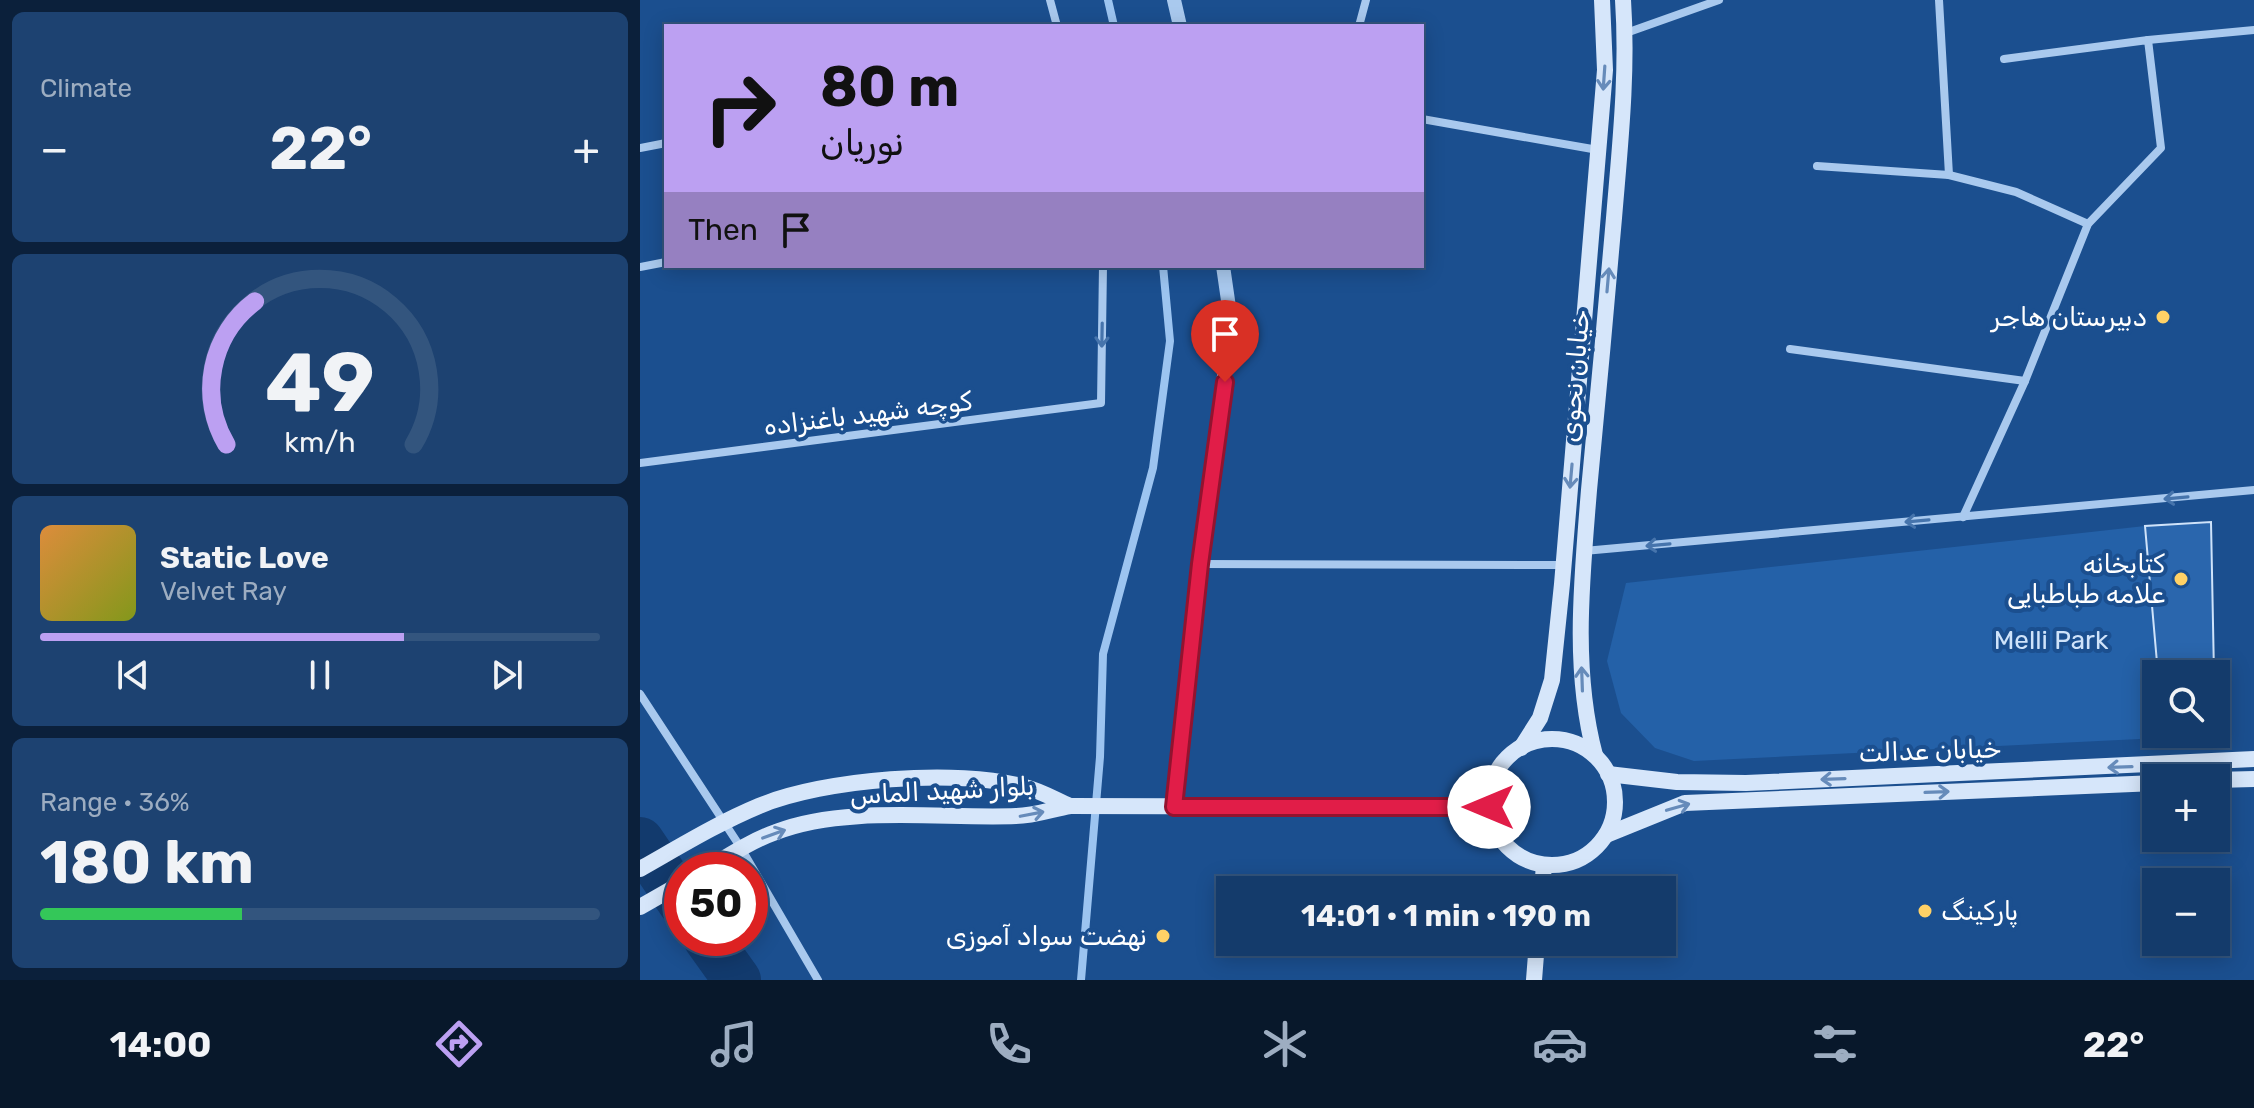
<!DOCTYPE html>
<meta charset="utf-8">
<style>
:root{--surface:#143b6b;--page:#1d4271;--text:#f1f3f6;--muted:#9dadc1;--line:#33557e;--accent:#bca0f2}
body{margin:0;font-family:Rubik,Vazirmatn,sans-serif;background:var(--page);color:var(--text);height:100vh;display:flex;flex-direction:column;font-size:30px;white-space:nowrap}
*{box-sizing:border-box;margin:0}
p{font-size:26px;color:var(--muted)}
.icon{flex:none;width:44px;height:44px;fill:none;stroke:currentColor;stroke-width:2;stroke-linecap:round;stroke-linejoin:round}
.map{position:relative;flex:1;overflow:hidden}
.side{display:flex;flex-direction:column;gap:12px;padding:12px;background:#0b203b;width:640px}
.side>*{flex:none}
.hud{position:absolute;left:24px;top:24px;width:760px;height:244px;border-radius:0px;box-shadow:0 4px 20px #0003,0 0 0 2px var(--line);background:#bca0f2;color:#111;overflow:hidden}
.tools{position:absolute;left:1502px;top:660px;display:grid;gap:16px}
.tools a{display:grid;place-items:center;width:88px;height:88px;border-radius:0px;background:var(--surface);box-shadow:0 4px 20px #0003,0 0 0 2px var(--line);font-size:40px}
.speed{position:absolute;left:24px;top:852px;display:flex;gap:16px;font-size:40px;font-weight:700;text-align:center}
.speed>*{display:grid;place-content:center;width:104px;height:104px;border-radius:50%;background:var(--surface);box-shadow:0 4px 20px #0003,0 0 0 2px var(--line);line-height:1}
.speed .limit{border:12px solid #d22;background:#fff;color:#111}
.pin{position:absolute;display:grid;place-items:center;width:68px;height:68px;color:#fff;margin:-82px -34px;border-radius:50% 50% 50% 0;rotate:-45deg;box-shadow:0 0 8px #0007}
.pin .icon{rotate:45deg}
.me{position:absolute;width:88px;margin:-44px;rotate:270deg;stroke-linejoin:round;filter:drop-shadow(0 0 6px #0008)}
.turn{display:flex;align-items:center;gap:28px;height:168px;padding:0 24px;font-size:36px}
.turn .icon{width:104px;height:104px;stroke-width:2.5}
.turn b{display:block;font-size:56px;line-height:68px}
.then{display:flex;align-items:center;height:76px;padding:0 24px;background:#0003;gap:16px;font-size:30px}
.big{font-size:60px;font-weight:700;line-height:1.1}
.side .widget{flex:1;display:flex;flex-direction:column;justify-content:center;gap:12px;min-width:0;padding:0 28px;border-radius:12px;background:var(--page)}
.side .dial{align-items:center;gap:0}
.dial svg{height:208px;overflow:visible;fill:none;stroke:var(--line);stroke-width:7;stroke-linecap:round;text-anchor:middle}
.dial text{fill:var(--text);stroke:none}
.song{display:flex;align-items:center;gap:24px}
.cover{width:96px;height:96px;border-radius:12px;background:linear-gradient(135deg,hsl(30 70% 55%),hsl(70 70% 35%))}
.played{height:8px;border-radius:4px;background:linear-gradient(90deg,var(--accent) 65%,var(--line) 65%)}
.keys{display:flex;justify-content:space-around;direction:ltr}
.heat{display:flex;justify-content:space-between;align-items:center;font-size:44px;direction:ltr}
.charge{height:12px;border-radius:6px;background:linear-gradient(90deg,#34c759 36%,var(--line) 0)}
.trip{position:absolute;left:576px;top:876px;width:460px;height:80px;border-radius:0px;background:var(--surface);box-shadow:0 4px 20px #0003,0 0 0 2px var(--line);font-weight:700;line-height:80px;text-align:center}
.menu{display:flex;height:128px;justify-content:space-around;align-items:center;background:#08182b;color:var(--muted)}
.menu .icon{width:56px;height:56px}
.menu .selected{color:var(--accent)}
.menu b{font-size:36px;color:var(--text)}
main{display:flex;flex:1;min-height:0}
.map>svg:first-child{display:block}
.green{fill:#2461a8}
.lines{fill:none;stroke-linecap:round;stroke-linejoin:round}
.stream{stroke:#9cc4f0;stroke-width:8}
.river{stroke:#123a6d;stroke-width:48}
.building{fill:#2a66ad;stroke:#cfe3fa;stroke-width:2}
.minor{stroke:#a9c9ee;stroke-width:8}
.tertiary{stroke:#a9c9ee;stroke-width:14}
.secondary{stroke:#d6e6fa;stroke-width:16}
.oneway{stroke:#668bba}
.oneway2{stroke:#4674ac}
.route-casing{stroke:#92132f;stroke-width:20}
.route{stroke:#e11d48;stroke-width:14}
.poi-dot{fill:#ffd166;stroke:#1b4f8f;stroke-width:3}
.labels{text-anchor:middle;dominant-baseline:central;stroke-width:8;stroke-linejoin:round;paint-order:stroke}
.poi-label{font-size:26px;fill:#fff;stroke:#1b4f8f;text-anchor:end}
.street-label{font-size:26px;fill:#fff;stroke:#1b4f8f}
.park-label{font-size:26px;fill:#cfe3fa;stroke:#1b4f8f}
</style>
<main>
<section class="side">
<div class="widget"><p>Climate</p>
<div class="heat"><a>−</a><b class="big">22°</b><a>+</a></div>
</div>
<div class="widget dial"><svg viewBox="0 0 100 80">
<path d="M14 69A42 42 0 1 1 86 69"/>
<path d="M14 69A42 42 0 0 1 25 14" stroke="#bca0f2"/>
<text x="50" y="56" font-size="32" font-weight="700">49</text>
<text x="50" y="72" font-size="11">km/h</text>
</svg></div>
<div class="widget">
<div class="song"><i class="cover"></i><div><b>Static Love</b><p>Velvet Ray</p></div></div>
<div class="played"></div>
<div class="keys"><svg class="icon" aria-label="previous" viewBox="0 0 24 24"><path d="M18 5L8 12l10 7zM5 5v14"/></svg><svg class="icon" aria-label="pause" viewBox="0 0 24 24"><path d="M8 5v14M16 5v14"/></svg><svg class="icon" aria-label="next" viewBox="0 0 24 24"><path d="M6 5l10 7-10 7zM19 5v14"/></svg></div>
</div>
<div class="widget"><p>Range · 36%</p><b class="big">180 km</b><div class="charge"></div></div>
</section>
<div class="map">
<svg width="1614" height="980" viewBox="0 0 1614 980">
<rect width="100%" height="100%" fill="#1b4f8f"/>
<path class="green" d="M 1505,526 L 1516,633 L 1516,734 L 1520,734 L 1520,738 L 1054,761 L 1015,748 L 981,713 L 967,661 L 986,583 Z"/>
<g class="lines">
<g class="stream">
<path d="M 468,0 L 474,26"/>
<path d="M 441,980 L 460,757 L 463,654 L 513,468 L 530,341 L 523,266"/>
</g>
<g class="river">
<path d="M 0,841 L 42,903"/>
<path d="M 67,938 L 97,980"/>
</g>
</g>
<path class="building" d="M 1571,522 L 1574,674 L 1518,674 L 1505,526 Z"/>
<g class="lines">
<g class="minor">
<path d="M 410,0 L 417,26"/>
<path d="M 719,26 L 726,0"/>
<path d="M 986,33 L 1079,0"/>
<path d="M 1508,40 L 1614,30"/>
<path d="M 782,119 L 958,150"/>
<path d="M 0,148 L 26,143"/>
<path d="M 1177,166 L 1309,175 L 1299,0"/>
<path d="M 1309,175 L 1376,192 L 1448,224"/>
<path d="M 0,267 L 26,262"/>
<path d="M 1150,349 L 1385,381"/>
<path d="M 0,463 L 461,403 L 463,266"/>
<path d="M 1323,517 L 1385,381 L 1448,224 L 1521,148 L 1508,40 L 1364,59"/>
<path d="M 944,551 L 1614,490"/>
<path d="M 560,564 L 924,565"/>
<path d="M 0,694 L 101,848 L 178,980"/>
</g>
<g class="tertiary">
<path d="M 534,0 L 540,26"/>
<path d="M 534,807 L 560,564 L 591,321 L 583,266"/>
</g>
<g class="secondary">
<circle cx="912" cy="802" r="63"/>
<path d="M 881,748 L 900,718 L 912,680 L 922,584 L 965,70 L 962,0"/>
<path d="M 955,755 C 932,669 942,578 949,490 C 958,399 966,309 974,218 C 980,145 988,73 983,0"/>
<path d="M 968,774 L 1037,782 L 1106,783 L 1614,759"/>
<path d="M 1576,780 L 1614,779"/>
<path d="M 430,806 L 849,807"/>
<path d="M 966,835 L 1045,803 L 1516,783"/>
<path d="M 0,869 C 39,847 78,823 119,806 C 183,779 318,768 385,787 C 401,791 416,800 430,806 C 413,809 394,816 376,816 C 303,819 205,805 136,832 C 111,841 88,856 65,870"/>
<path d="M 902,890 L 904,865"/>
<path d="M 0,907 L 42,883"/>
<path d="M 894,980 L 897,942"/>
</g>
</g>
<defs><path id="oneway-shaft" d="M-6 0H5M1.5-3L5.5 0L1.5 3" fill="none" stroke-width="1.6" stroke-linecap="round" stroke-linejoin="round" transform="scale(2)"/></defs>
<g class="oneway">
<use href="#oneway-shaft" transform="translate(964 78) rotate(94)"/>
<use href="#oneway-shaft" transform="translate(968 280) rotate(-85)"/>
<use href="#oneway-shaft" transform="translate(931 476) rotate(95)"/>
<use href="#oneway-shaft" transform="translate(942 679) rotate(-92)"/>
<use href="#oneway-shaft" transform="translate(1480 767) rotate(178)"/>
<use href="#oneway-shaft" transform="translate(1193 779) rotate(178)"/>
<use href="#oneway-shaft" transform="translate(1297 792) rotate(-2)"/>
<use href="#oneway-shaft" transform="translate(1038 807) rotate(-16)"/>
<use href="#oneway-shaft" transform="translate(392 814) rotate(-11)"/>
<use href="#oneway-shaft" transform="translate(134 834) rotate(-20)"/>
</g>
<g class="oneway2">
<use href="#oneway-shaft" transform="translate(462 335) rotate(91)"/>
<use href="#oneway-shaft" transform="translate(1536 498) rotate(175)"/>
<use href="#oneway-shaft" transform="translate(1277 521) rotate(175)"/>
<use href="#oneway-shaft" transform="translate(1018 545) rotate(175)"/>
</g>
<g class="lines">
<g class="route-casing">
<path id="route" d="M 585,382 L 560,564 L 534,807 L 849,807"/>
</g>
<use href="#route" class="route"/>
</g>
<g class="poi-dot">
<circle cx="1523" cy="317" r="8"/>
<circle cx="1541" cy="579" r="8"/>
<circle cx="1285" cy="911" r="8"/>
<circle cx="523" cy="936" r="8"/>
</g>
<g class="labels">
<g class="poi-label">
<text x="1507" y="317">دبیرستان هاجر</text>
<text x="1525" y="564">کتابخانه<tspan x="1525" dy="30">علامه طباطبایی</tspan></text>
<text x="1301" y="911" text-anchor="start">پارکینگ</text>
<text x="507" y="936">نهضت سواد آموزی</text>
</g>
<g class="street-label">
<text transform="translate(935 376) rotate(-85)">خیابان نحوی</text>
<text transform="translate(228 414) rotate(-7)">کوچه شهید باغنزاده</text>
<text transform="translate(1290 751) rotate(-2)">خیابان عدالت</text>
<text transform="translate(302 791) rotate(-3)">بلوار شهید الماس</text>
</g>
<g class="park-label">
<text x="1411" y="640">Melli Park</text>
</g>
</g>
</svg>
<div class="tools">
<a><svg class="icon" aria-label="search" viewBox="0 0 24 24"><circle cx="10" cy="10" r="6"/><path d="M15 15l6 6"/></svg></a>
<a>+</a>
<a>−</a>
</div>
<div class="speed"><div class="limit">50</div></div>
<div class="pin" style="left:585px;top:382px;background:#d93025"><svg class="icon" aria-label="arrive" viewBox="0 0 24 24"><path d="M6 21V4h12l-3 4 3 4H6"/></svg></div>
<svg class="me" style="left:849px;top:807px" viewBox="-20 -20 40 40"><circle r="19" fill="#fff"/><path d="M0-13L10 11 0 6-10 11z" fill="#e11d48"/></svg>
<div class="trip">14:01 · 1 min · 190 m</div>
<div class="hud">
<div class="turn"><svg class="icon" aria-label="right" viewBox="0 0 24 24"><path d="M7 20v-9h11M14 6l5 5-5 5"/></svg><div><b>80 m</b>نوریان</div></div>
<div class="then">Then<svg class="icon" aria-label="arrive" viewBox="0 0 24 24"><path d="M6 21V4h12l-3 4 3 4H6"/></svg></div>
</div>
</div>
</main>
<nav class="menu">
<b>14:00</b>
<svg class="icon selected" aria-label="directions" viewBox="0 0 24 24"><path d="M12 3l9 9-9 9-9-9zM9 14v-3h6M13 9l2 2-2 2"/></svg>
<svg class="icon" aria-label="music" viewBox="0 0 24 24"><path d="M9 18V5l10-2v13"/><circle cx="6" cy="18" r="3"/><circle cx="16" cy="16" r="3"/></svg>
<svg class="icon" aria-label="phone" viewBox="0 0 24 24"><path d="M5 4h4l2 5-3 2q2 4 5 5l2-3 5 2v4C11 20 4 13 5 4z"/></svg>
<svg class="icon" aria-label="climate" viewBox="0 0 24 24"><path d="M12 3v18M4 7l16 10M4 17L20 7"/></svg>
<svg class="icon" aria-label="car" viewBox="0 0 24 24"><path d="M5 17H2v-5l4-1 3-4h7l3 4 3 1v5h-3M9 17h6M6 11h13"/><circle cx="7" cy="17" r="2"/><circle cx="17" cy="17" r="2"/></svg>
<svg class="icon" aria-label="filters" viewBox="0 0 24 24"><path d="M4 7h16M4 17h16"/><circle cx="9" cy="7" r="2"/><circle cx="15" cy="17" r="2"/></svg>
<b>22°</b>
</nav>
